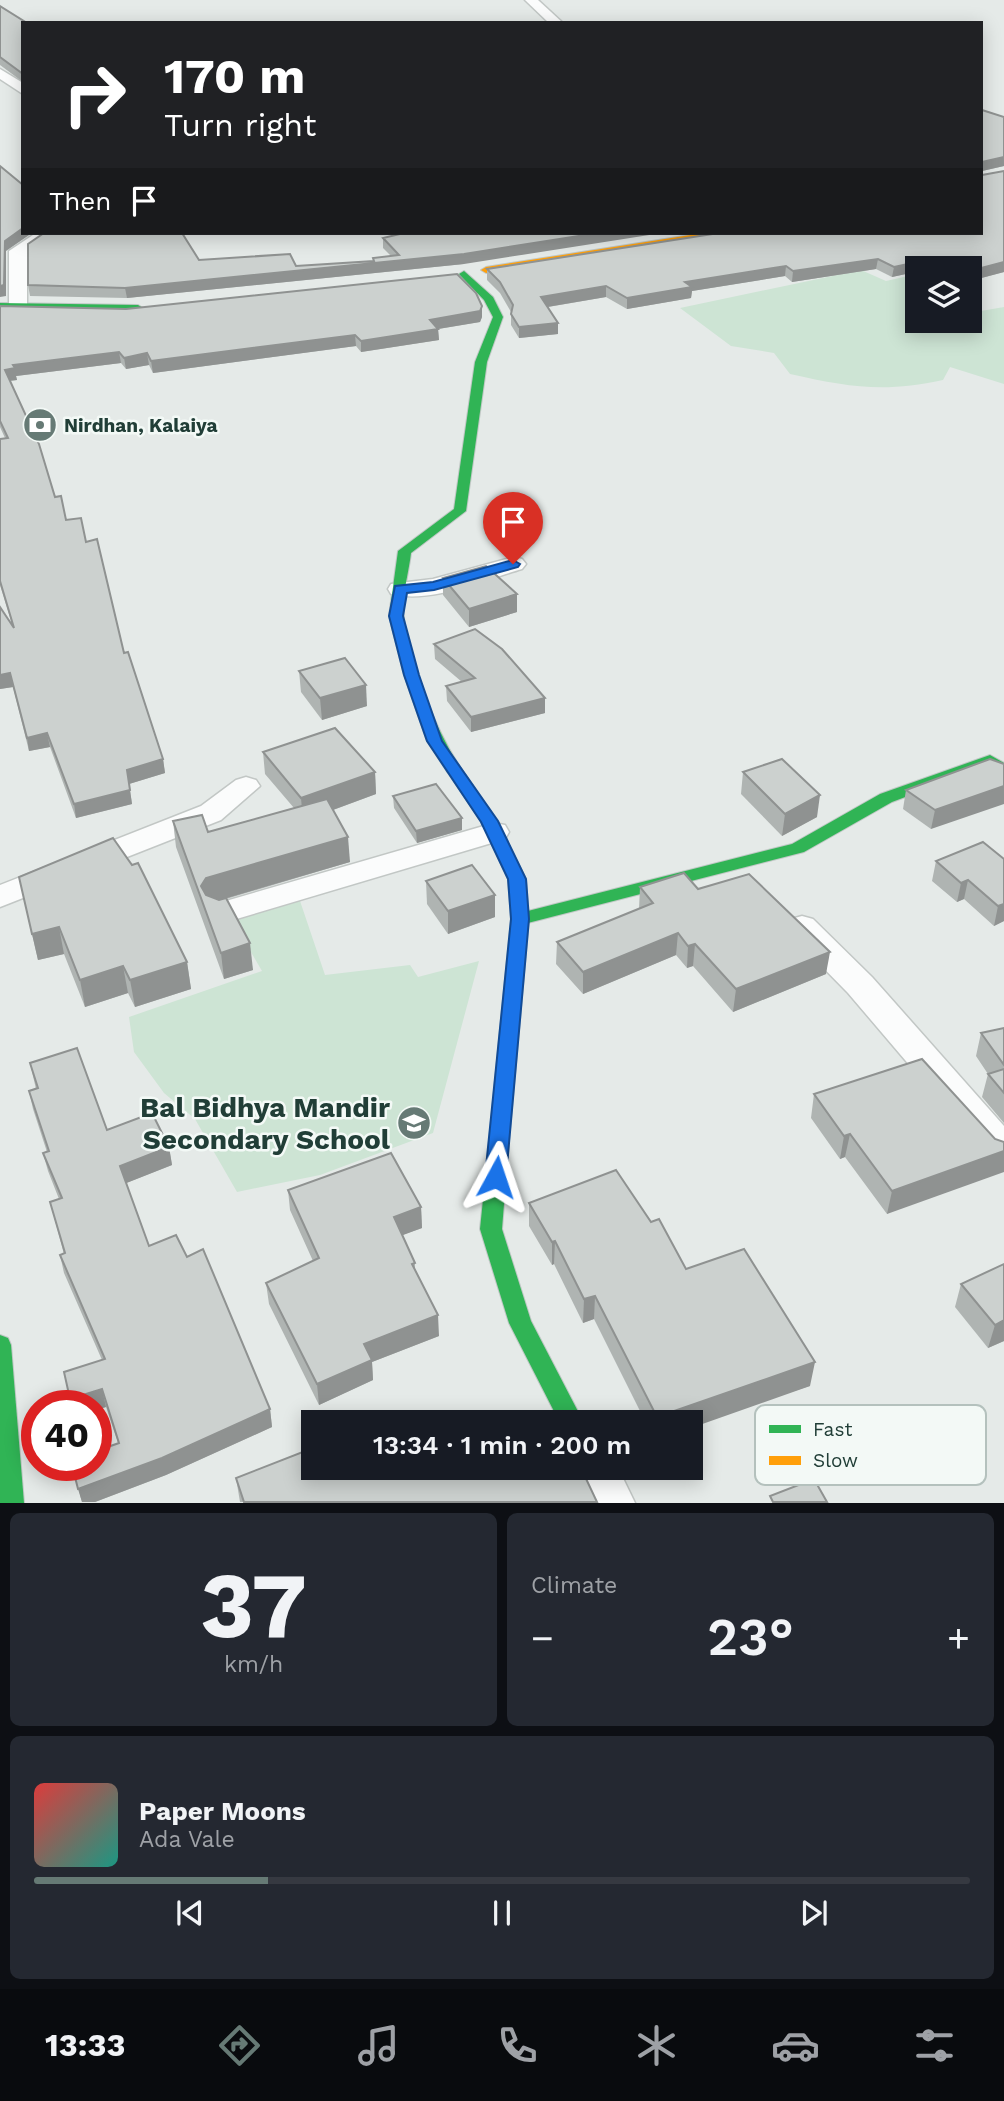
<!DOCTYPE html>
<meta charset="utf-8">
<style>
:root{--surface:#171b24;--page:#242831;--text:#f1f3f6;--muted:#9ea1a6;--line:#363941;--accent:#667a75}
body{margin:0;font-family:"Work Sans",sans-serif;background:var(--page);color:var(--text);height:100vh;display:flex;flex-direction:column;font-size:26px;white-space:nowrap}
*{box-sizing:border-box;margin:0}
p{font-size:23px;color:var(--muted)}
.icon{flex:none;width:38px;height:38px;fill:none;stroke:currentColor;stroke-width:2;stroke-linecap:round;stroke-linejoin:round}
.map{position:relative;height:1503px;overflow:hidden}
.details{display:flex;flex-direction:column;gap:10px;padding:10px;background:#0d0f14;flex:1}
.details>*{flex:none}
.guide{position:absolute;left:21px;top:21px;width:962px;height:214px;border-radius:0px;box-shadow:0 4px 18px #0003;background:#202124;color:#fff;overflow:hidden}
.buttons{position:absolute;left:905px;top:256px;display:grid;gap:14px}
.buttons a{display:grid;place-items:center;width:77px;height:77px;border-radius:0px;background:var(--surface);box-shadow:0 4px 18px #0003;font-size:35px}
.speed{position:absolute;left:21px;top:1390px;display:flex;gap:14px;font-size:35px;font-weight:700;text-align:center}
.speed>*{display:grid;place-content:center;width:91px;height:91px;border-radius:50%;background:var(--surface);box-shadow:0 4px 18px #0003;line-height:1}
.speed .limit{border:10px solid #d22;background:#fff;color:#111}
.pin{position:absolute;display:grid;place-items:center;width:60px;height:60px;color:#fff;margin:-72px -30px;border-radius:50% 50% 50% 0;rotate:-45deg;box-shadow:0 0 7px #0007}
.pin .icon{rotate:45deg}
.me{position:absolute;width:77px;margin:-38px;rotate:5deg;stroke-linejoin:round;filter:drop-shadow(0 0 5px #0008)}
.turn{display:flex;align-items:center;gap:24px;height:147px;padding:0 28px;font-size:32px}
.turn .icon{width:91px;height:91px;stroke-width:2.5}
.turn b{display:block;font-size:49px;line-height:60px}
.then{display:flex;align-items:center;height:66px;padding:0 28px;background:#0003;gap:14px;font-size:26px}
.big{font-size:52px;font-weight:600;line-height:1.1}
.details .tile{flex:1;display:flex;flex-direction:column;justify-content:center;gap:10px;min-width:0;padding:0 24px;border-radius:10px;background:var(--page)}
.details .dial{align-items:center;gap:0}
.dial b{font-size:91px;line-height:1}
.song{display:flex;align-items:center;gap:21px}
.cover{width:84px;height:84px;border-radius:10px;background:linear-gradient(135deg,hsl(0 70% 55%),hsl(170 70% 35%))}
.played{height:7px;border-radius:4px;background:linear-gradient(90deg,var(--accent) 25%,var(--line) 25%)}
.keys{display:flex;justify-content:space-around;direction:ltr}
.heat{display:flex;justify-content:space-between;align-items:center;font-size:38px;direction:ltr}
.details .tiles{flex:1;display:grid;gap:10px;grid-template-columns:1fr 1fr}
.tile:last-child{grid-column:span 2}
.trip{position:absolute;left:301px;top:1410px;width:402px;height:70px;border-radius:0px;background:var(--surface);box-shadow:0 4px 18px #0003;font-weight:600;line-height:70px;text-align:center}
.tabs{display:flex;height:112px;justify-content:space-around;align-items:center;background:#090b0e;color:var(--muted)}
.tabs .icon{width:49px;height:49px}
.tabs .selected{color:var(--accent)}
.tabs b{font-size:32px;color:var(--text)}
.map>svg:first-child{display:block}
.green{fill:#cde4d4}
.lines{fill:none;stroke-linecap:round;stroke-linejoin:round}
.street-casing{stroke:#c2c7c5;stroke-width:3}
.fast-casing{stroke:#c0c8c5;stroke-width:2}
.slow-casing{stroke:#c0c8c5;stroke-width:2}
.street{fill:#fbfcfc;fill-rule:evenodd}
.fast{fill:#30b455;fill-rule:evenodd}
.slow{fill:#ff9f0a;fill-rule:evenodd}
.wall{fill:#afb4b2}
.shaded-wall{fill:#8f9291}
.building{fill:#ccd1cf;stroke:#8f9291;stroke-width:2}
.route{fill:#1a73e8;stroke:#114b97;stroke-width:2}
.labels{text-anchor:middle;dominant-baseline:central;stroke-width:5;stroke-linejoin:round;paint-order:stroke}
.far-poi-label{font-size:19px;font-weight:bold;fill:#213e37;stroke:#f3f9f6;text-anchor:start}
.near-poi-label{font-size:28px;font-weight:bold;fill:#213e37;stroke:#f3f9f6;text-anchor:end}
.key{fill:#f3f9f6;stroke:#b4c1bd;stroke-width:2}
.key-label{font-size:19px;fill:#213e37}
</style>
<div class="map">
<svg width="1004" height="1503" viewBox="0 0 1004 1503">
<rect width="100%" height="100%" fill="#e5eae8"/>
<g class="green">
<path d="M 861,270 L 886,281 L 917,274 L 917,320 L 970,320 L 970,305 L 981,311 L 1004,307 L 1004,384 L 950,367 L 943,380 C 884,393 848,387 790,374 L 774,353 L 731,346 L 680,308 Z"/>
<path d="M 299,898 L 325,975 L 410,965 L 418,977 L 479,961 L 433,1133 L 320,1175 L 237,1192 L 195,1119 L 164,1093 L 134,1052 L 129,1017 L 262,971 L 233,921 Z"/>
</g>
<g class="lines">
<g class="street-casing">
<g id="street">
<path d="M 525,0 L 538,0 L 563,23 L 549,23 Z"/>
<path d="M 0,69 L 23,83 L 23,94 L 0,79 Z"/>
<path d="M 36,233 L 56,233 L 27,253 L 27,305 L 25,309 L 11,309 L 9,305 L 9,251 Z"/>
<path d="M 514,557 L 522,559 L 526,564 L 522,569 C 484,580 432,604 391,594 L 388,589 L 391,584 L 433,579 Z"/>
<path d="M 246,777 L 256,780 L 260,786 L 221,820 L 0,907 L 0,885 L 201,806 L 236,780 Z"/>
<path d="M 494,823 L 505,825 L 509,832 L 505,839 L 223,923 L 212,919 L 207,912 L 212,905 Z"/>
<path d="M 802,916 L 813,919 L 872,977 L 1004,1126 L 1004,1165 L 991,1161 L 848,993 L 791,935 L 786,927 L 791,919 Z"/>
<path d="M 573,1468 L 618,1468 L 635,1503 L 590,1503 Z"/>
</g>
</g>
<g class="fast-casing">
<g id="fast">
<path d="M 464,271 L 493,297 L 503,317 L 487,362 L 466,511 L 411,553 C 409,572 401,598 404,618 C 409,664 436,731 462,770 L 454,775 L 448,773 L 427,741 L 404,675 L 389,616 L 398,551 L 454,509 L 475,362 L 493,317 L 484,300 L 459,274 Z"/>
<path d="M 0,303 L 138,305 L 143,308 L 138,311 L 0,309 Z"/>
<path d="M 990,755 L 1004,763 L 1004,775 L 988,766 L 892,802 L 804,852 L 520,925 L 514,923 L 511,919 L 514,915 L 520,913 L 792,844 L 880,794 Z"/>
<path d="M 499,1133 L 506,1135 L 509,1141 L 502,1229 L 531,1321 L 584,1423 L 560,1423 L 509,1323 L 480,1229 L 489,1141 L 492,1135 Z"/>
<path d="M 0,1335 L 8,1338 L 11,1345 L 24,1503 L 0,1503 Z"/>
</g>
</g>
<g class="slow-casing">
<g id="slow">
<path d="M 703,233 L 725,233 L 720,236 L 486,273 L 481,270 L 486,267 Z"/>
<path d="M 454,765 L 460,767 L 497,821 L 526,879 L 529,919 L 509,1141 L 506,1147 L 499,1149 L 492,1147 L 489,1141 L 511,919 L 508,879 L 481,821 L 446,770 Z"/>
</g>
</g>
<use href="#street" class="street"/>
<use href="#fast" class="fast"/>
<use href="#slow" class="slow"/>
</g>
<g class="wall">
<path d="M 0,6 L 23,23 L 23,82 L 0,65 Z"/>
<path d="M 982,110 L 1004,117 L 1004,166 L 982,171 L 982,175 L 1004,171 L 1004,272 L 970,281 L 970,268 L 917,268 L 917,273 L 915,272 L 892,277 L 876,269 L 792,282 L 785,276 L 692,291 L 691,298 L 627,309 L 606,297 L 548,307 L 558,323 L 558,334 L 519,338 L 511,325 L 511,312 L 500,293 L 487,280 L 487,269 L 719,233 L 982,233 Z"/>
<path d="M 383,238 L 464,264 L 127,298 L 30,296 L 28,285 L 199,260 L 296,266 L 373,261 L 373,258 L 391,256 L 383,248 Z"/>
<path d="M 0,306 L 482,317 L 480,322 L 438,329 L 439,340 L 361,352 L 356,346 L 153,373 L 149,365 L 126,369 L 121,363 L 16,376 L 17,380 L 10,381 L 55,497 L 66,520 L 86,542 L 124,653 L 163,759 L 165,773 L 129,784 L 132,804 L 76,818 L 50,747 L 29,751 L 13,687 L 0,689 L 12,624 L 0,585 L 0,439 L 5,438 L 0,427 Z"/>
<path d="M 443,578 L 517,612 L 469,627 L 443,595 Z"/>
<path d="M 434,644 L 545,713 L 471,732 L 447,701 L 446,686 L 462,682 L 435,659 Z"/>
<path d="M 299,671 L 367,706 L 322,720 L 301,692 Z"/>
<path d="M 263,752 L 375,772 L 376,794 L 333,810 L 350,862 L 226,899 L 253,970 L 224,979 L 176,847 L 173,821 L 208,832 L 294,808 L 265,774 Z"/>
<path d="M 990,759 L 931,829 L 903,809 L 906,790 Z"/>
<path d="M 743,772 L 817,817 L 782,836 L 741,794 Z"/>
<path d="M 393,796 L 462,818 L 462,830 L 417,843 L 394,808 Z"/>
<path d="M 1004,859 L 1004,921 L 994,926 L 964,899 L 957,902 L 932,881 L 936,861 Z"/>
<path d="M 19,877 L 187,962 L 191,989 L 135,1007 L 128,993 L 85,1007 L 64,954 L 38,960 Z"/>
<path d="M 426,881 L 495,917 L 448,934 L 427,904 Z"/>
<path d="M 640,887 L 698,889 L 826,974 L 733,1012 L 693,966 L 687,968 L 676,955 L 583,994 L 556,964 L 557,942 L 639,909 Z"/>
<path d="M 1004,1028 L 1004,1123 L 982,1097 L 988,1074 L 976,1056 L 981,1033 Z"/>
<path d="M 30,1063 L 107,1130 L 169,1147 L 172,1165 L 126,1183 L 149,1246 L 187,1257 L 270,1409 L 272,1427 L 166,1475 L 95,1502 L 82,1502 L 72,1465 L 118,1443 L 106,1407 L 96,1410 L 102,1360 L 64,1273 L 60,1255 L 64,1254 L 50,1202 L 59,1199 L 48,1171 L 43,1153 L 47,1152 L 33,1109 L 29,1091 L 36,1089 Z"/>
<path d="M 814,1094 L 995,1139 L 887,1214 L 845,1157 L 840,1159 L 811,1118 Z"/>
<path d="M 288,1190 L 421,1207 L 422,1228 L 402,1235 L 415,1263 L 415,1269 L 439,1336 L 372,1362 L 373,1380 L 319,1405 L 269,1304 L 266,1283 L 313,1261 L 290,1210 Z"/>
<path d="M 529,1203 L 651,1222 L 686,1269 L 810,1386 L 691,1423 L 646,1423 L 594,1319 L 583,1323 L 554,1264 L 552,1265 L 529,1226 Z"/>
<path d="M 1004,1264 L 1004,1341 L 988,1348 L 955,1307 L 961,1284 Z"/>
<path d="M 434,1470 L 597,1502 L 240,1502 L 236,1478 Z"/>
</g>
<g class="shaded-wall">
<path d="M 1004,157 L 1004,166 L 982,171 L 982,162 Z"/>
<path d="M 23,228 L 23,233 L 32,233 L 6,251 L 6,296 L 0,297 L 0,286 L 5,241 Z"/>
<path d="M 598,233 L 662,233 L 464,264 L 127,298 L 125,288 L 464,254 Z"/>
<path d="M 878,259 L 876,269 L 792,282 L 793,271 Z"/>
<path d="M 917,262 L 915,272 L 892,277 L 894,267 Z"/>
<path d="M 1004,262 L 1004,272 L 970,281 L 970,271 Z"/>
<path d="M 786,266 L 785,276 L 692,291 L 691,298 L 627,309 L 627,298 L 685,282 Z"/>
<path d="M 606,286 L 606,297 L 541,308 L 541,297 Z"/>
<path d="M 482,306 L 482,317 L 480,322 L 438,329 L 439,340 L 361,352 L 361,341 L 430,320 Z"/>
<path d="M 558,323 L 558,334 L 519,338 L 519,327 Z"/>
<path d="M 355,335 L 356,346 L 153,373 L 151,361 Z"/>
<path d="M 119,352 L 121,363 L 16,376 L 17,380 L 7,381 L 5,370 L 13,365 Z"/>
<path d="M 147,353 L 149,365 L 126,369 L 124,358 Z"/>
<path d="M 517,594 L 517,612 L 469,627 L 469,609 Z"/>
<path d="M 10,673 L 13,687 L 0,689 L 0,675 Z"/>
<path d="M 366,685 L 367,706 L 322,720 L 320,698 Z"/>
<path d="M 545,698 L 545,713 L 471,732 L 471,717 Z"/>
<path d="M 47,733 L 50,747 L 29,751 L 27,738 Z"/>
<path d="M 163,759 L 165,773 L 129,784 L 127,770 Z"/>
<path d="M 375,772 L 376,794 L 303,821 L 301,798 Z"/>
<path d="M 1004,786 L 1004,804 L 931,829 L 935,810 Z"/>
<path d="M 130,790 L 132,804 L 76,818 L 74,804 Z"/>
<path d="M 820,795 L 817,817 L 782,836 L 785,814 Z"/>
<path d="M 462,818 L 462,830 L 417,843 L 416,831 Z"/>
<path d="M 348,837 L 350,862 L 210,903 L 201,886 L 206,878 Z"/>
<path d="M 968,880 L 964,899 L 957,902 L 961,883 Z"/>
<path d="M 495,895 L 495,917 L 448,934 L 448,911 Z"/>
<path d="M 1004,904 L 1004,921 L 994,926 L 998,906 Z"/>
<path d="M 59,927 L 64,954 L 38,960 L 32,934 Z"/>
<path d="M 678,933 L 676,955 L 583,994 L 583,972 Z"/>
<path d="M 250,943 L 253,970 L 224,979 L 221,953 Z"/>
<path d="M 695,944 L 693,966 L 687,968 L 688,946 Z"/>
<path d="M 830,952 L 826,974 L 733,1012 L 736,989 Z"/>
<path d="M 187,962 L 191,989 L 135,1007 L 130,980 Z"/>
<path d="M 123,966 L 128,993 L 85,1007 L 80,980 Z"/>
<path d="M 850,1134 L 845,1157 L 840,1159 L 844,1136 Z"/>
<path d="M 169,1147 L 172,1165 L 124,1184 L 120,1166 Z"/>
<path d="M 1004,1151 L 1004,1172 L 887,1214 L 892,1191 Z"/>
<path d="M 421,1207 L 422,1228 L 395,1238 L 394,1217 Z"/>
<path d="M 555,1241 L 554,1264 L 552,1265 L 552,1242 Z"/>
<path d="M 595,1296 L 594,1319 L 583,1323 L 584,1299 Z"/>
<path d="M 438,1315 L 439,1336 L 372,1362 L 373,1380 L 319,1405 L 317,1384 L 364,1344 Z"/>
<path d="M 1004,1320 L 1004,1341 L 988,1348 L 995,1325 Z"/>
<path d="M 815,1362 L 810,1386 L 691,1428 L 691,1423 L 657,1423 L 657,1417 Z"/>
<path d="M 102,1389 L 106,1407 L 96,1410 L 96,1405 L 71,1405 L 70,1399 Z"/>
<path d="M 270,1409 L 272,1427 L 166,1475 L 95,1502 L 82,1502 L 78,1489 Z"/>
</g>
<g class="building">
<path d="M 0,6 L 27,23 L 23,23 L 23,74 L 0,57 Z"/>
<path d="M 982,110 L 1004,117 L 1004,157 L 982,162 Z"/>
<path d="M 0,166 L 23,185 L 23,228 L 5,241 L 4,285 L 0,286 Z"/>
<path d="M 982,169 L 982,175 L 1004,171 L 1004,262 L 970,271 L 970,268 L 929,268 L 917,262 L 894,267 L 878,259 L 793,271 L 786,266 L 685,282 L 692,287 L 627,298 L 606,286 L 541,297 L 558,323 L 519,327 L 511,314 L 513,305 L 500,282 L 487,269 L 719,233 L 982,233 Z"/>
<path d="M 44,233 L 182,233 L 199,260 L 290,254 L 296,266 L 374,261 L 373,258 L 399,255 L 383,238 L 404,233 L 598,233 L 464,254 L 125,288 L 28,285 L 28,244 Z"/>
<path d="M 457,274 L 476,293 L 482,306 L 480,311 L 430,320 L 438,329 L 361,341 L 355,335 L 151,361 L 147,353 L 124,358 L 119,352 L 13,365 L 15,368 L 5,370 L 39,444 L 55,497 L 61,496 L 66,520 L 81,518 L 86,542 L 97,539 L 124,653 L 128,652 L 163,759 L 127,770 L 130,790 L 74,804 L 47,733 L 27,738 L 10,673 L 0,675 L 0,607 L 14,628 L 0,581 L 0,439 L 8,438 L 0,421 L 0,306 L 126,309 Z"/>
<path d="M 486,566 L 517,594 L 469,609 L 443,578 Z"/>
<path d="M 475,629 L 502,649 L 545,698 L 471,717 L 446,686 L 475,678 L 434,644 Z"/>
<path d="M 345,658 L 366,685 L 320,698 L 299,671 Z"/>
<path d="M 335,728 L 375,772 L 301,798 L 263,752 Z"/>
<path d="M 782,759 L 820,795 L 785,814 L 743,772 Z"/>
<path d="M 990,759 L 1004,764 L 1004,786 L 935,810 L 906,790 Z"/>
<path d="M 436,784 L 462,818 L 416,831 L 393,796 Z"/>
<path d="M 327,799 L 348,837 L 206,878 L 201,886 L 206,895 L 219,900 L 226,898 L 250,943 L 221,953 L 173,821 L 202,815 L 208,832 Z"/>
<path d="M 113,838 L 132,865 L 138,863 L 187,962 L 130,980 L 123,966 L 80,980 L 59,927 L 32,934 L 19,877 Z"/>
<path d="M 983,842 L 1004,859 L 1004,904 L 998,906 L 968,880 L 961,883 L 936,861 Z"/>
<path d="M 472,865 L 495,895 L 448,911 L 426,881 Z"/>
<path d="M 684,873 L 698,889 L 749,874 L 830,952 L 736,989 L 695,944 L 688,946 L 678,933 L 583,972 L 557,942 L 653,903 L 640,887 Z"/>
<path d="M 1004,1028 L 1004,1065 L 981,1033 Z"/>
<path d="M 77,1048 L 107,1130 L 152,1113 L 169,1147 L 120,1166 L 149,1246 L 176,1235 L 187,1257 L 203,1249 L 270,1409 L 162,1458 L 78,1489 L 72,1465 L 96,1465 L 96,1451 L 119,1443 L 102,1389 L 70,1399 L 64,1372 L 105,1359 L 60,1255 L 65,1253 L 50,1202 L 62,1198 L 43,1153 L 49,1151 L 29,1091 L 38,1088 L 30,1063 Z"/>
<path d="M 922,1059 L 995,1139 L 1004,1142 L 1004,1151 L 892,1191 L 850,1134 L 844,1136 L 814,1094 Z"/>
<path d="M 1004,1069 L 1004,1093 L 988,1074 Z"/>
<path d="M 391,1153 L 421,1207 L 394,1217 L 415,1263 L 412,1264 L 438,1315 L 364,1344 L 372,1360 L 317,1384 L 266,1283 L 319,1258 L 288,1190 Z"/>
<path d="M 616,1170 L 651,1222 L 659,1219 L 686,1269 L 744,1249 L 815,1362 L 657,1417 L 595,1296 L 584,1299 L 555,1241 L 552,1242 L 529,1203 Z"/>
<path d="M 1004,1264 L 1004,1320 L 995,1325 L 961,1284 Z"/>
<path d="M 408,1412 L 413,1423 L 379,1423 Z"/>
<path d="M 313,1448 L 313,1468 L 433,1468 L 434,1470 L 438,1468 L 581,1468 L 597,1502 L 244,1502 L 236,1478 Z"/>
<path d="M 814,1479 L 827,1502 L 773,1502 L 770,1496 Z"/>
</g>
<path class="route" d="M 513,560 L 520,564 L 518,567 L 434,590 L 407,593 L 403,616 L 419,675 L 442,741 L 498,821 L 526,879 L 529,919 L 506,1177 L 503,1183 L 496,1185 L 489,1183 L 485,1177 L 511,919 L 508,879 L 481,822 L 427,741 L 404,675 L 389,616 L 395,586 L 433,582 Z"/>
<defs>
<g id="bank-disc" transform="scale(1.75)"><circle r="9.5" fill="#667a75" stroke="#f3f9f6"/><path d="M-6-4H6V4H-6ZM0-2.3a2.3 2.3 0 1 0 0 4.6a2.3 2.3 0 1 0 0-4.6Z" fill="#fff"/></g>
<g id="school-disc" transform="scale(1.75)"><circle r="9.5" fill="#667a75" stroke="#f3f9f6"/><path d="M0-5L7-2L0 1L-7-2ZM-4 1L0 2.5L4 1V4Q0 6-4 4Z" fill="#fff"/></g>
</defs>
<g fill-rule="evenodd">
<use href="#bank-disc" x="40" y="425"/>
<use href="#school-disc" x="414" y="1123"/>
</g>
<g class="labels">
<g class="far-poi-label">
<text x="64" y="425">Nirdhan, Kalaiya</text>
</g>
<g class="near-poi-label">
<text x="390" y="1107">Bal Bidhya Mandir<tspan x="390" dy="32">Secondary School</tspan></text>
</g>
</g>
<rect x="755" y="1405" width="231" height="80" rx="10" class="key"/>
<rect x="769" y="1425" width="32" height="8" fill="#30b455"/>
<rect x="769" y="1456" width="32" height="9" fill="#ff9f0a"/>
<g class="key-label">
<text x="813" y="1436">Fast</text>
<text x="813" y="1467">Slow</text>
</g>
</svg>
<div class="buttons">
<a><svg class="icon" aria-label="layers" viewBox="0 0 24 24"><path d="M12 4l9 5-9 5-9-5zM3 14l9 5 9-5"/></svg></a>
</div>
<div class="speed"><div class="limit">40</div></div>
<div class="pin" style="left:513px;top:564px;background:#d93025"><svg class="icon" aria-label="arrive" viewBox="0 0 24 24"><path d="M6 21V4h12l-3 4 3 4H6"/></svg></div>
<svg class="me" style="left:496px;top:1177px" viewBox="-20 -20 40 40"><path d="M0-17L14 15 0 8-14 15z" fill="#1a73e8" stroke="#fff" stroke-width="4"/></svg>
<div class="trip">13:34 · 1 min · 200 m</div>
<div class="guide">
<div class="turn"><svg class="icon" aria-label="right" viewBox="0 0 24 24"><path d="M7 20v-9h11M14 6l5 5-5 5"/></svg><div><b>170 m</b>Turn right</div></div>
<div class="then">Then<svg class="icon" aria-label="arrive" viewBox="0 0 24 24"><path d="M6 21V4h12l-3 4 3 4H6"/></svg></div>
</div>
</div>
<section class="details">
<div class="tiles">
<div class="tile dial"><b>37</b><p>km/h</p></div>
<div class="tile"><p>Climate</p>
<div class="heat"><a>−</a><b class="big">23°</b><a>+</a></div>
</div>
<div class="tile">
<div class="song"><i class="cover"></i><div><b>Paper Moons</b><p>Ada Vale</p></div></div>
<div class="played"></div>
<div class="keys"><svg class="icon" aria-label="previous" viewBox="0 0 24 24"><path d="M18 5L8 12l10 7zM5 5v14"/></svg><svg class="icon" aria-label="pause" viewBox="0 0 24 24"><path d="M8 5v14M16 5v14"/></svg><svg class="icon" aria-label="next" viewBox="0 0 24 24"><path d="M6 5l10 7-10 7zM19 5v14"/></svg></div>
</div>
</div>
</section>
<nav class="tabs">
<b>13:33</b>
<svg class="icon selected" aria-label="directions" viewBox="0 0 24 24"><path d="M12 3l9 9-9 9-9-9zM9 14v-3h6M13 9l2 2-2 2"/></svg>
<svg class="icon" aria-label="music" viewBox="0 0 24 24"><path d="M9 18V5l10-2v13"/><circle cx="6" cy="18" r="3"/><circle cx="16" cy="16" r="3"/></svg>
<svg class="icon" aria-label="phone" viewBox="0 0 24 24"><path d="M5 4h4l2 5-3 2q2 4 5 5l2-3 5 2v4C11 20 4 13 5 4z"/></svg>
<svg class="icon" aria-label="climate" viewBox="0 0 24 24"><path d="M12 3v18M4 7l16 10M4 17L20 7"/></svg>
<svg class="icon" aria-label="car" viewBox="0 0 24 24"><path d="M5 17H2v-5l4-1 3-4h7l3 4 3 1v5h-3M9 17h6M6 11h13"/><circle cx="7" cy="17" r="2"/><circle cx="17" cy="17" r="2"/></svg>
<svg class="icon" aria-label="filters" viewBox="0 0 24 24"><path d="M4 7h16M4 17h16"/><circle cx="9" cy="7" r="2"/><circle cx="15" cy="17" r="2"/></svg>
</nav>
